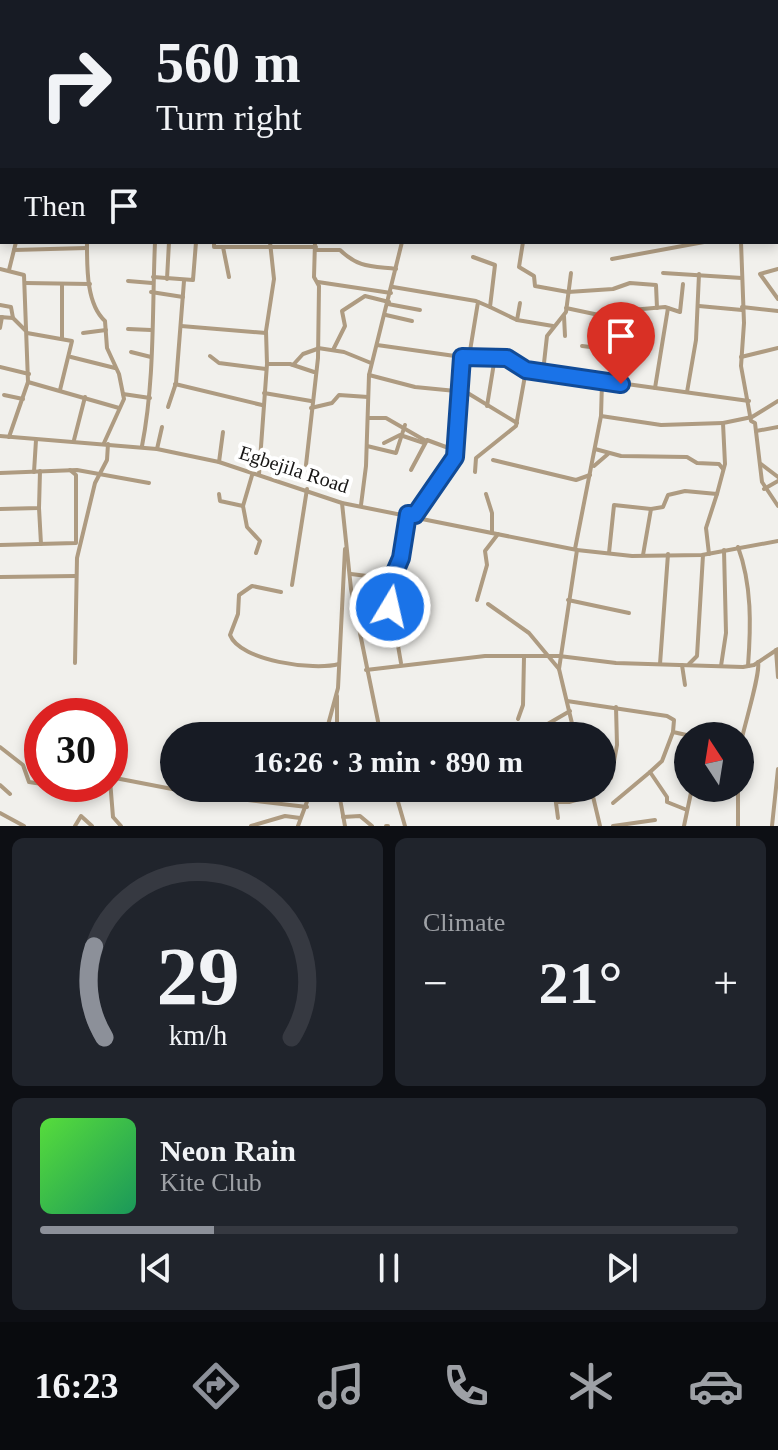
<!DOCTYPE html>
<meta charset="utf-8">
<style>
:root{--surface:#171b24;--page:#20242c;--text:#f1f3f6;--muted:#9ea1a6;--line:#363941;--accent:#8c9099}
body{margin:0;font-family:"Times New Roman",serif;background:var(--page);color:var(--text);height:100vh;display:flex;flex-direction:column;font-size:30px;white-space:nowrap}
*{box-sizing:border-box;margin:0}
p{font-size:26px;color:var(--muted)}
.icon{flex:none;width:44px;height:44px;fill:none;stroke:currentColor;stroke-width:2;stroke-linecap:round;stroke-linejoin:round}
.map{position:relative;height:826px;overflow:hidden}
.details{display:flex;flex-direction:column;gap:12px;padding:12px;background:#0d0f14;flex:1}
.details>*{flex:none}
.hud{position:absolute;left:0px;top:0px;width:778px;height:244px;box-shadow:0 4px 12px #0003;background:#171b24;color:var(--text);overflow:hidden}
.needle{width:52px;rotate:348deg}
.fabs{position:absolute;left:674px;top:722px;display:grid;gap:16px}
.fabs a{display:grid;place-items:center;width:80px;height:80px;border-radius:50%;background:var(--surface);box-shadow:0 4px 12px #0003;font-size:40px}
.speed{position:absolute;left:24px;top:698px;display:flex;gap:16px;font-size:40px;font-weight:700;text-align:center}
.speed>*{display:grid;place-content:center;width:104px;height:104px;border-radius:50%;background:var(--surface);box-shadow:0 4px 12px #0003;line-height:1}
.speed .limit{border:12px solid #d22;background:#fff;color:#111}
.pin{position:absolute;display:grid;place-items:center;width:68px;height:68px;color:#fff;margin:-82px -34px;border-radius:50% 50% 50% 0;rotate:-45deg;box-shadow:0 0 8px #0007}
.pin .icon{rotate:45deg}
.me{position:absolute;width:88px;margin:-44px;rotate:9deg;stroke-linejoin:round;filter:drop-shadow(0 0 6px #0008)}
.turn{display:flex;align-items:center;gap:28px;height:168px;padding:0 24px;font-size:36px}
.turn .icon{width:104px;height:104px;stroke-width:2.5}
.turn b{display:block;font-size:56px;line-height:68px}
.then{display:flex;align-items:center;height:76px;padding:0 24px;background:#0003;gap:16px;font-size:30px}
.big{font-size:60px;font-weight:700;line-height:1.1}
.details .widget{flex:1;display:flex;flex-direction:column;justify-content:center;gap:12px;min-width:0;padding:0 28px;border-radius:12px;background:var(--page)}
.details .dial{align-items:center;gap:0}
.dial svg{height:208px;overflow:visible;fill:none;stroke:var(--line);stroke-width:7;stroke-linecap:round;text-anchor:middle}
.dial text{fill:var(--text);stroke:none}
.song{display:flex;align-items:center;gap:24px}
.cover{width:96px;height:96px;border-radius:12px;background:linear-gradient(135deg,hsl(110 70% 55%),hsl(150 70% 35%))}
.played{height:8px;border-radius:4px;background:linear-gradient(90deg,var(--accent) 25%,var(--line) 25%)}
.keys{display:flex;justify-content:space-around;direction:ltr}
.heat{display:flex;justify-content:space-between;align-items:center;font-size:44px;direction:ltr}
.details .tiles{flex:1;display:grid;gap:12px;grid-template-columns:1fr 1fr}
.widget:last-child{grid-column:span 2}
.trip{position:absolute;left:160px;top:722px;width:456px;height:80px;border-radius:40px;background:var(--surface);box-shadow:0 4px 12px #0003;font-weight:700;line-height:80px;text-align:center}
.menu{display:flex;height:128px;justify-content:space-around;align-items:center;background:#090b0e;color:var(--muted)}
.menu .icon{width:56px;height:56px}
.menu .active{color:var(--accent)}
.menu b{font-size:36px;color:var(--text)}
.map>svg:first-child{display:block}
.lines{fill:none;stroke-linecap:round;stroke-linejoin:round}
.minor{stroke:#ae9b81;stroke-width:4}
.route-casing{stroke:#114b97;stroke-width:20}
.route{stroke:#1a73e8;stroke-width:14}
.labels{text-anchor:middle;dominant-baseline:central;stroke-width:8;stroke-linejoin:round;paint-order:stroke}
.street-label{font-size:20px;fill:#161514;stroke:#fff}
</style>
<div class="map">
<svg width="778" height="826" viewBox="0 0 778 826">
<rect width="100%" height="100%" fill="#f1f0ec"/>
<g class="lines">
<g class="minor">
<path d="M 67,0 L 75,2"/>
<path d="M 353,0 L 353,2"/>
<path d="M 408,0 L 408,2"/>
<path d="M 493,0 L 531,2"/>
<path d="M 631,0 L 636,2"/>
<path d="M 739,1 L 746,0"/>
<path d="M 118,2 L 126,0"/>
<path d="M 179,2 L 179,0"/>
<path d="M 209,2 L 210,0"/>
<path d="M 318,2 L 319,0"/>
<path d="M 450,2 L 451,0"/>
<path d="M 477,2 L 477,0"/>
<path d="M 595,2 L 596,0"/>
<path d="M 0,25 L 2,25"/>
<path d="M 776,40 L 778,40"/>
<path d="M 776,70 L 778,70"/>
<path d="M 0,74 L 2,74"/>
<path d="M 0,87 L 2,87"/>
<path d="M 776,99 L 778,100"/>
<path d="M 0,107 L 2,108"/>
<path d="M 0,142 L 2,142"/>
<path d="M 776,150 L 778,152"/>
<path d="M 776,170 L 778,169"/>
<path d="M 0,211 L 2,211"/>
<path d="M 87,242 C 87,266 86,304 105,321 L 107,348 L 119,374 L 124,399 L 104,443"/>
<path d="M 214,242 L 214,247 L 316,247"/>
<path d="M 523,242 L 519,267 L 534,276 L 535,286 L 568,292 L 613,289 L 630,283 L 656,285 L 657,308"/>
<path d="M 741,242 L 744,323 L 741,366 L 751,421 L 755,423 L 762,482 L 778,506"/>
<path d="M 223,247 L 229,277"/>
<path d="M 14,250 L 87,248"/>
<path d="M 316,250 L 340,250 C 359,268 370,266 396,269"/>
<path d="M 473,257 L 495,265 L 490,307 L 517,320"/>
<path d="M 612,259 L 704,242"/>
<path d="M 0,269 L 24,275 L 28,382 L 9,437"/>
<path d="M 778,269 L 760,274 L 778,299"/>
<path d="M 9,270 L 16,242"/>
<path d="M 663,273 L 742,278"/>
<path d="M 153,277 L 193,280 L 196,242"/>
<path d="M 167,279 L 169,242"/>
<path d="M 128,281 L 152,283"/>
<path d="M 318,282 L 391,293"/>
<path d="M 25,283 L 90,284"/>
<path d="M 393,287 L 476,301 L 490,307"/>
<path d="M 151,292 L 183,297"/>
<path d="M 520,303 L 517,320 L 553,326"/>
<path d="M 388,304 L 420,310"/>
<path d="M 0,305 L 11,307 L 13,318"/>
<path d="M 699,306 L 742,310"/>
<path d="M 742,307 L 778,311"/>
<path d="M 566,308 L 613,318"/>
<path d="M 386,315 L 412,321"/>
<path d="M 564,316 L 565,336"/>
<path d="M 0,317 L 13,318 L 25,330"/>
<path d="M 181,326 L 266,333"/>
<path d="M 0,328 L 2,317"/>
<path d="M 128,329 L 151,330"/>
<path d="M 27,333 L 72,341 L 60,390"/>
<path d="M 83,333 L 106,330"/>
<path d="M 62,339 L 62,284"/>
<path d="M 377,345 L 462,357 L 507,358 L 526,370 L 749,401"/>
<path d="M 582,346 L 625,351"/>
<path d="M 318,348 L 344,352 L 371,363"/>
<path d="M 333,350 L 345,326 L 342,311 L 365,296 L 389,302"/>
<path d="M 131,352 L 151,357"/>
<path d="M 210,356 L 219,363 L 266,369"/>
<path d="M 71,357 L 115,368"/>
<path d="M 469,357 L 478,302"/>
<path d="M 487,357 L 494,363 L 487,406"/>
<path d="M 741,357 L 778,348"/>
<path d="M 267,364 L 290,364 L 314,372"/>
<path d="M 293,365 L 303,354 L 317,349"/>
<path d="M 0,367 L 29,374"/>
<path d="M 543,372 L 547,336 L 566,312 L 571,273"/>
<path d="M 369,375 L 415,387 L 466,392 L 517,423"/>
<path d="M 28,382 L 119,408"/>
<path d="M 175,384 L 262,405"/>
<path d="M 621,384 L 631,310 L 665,307 L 680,312 L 683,284"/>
<path d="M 655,388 L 668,308"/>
<path d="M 687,392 L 696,340 L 699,274"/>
<path d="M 264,393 L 311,401"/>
<path d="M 123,394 L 150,398"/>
<path d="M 4,395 L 23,399"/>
<path d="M 168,407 L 176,383 L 184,281"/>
<path d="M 311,408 L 332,403 L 339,395 L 368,397"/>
<path d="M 601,416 L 661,425 L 723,423"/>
<path d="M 368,418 L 386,418 L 426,441"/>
<path d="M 756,431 L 778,427"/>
<path d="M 0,436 L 157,449 L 219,462 L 342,503 L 577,550 L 632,556 L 702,555 L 778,541"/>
<path d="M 74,440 L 85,397"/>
<path d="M 384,443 L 400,435 L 424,443"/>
<path d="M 142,446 C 155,379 152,310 155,242"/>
<path d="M 367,446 L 396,453 L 405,425"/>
<path d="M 157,449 L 162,427"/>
<path d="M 595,449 L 621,456 L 687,457 L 697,463 L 719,464 L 723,469"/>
<path d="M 493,460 L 576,480 L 590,475"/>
<path d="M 219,462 L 223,432"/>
<path d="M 761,464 L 778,477"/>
<path d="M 306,465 L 318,358 L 319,286 L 314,277 L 315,242"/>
<path d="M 594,466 L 608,454"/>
<path d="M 411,470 L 427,440 L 454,450"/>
<path d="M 34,472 L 36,440"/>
<path d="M 475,472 L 476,458 L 516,426 L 526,370"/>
<path d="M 0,473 L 77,470 L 149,483"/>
<path d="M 259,474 L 267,364 L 266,331 L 274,279 L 270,242"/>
<path d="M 764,489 L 778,481"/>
<path d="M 219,494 L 220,501 L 243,506 L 253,472"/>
<path d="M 486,494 L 492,513 L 492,533"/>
<path d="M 342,503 L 351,589 L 381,736"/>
<path d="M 361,505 L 366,466 L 369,375 L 402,242"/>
<path d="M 243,506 L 247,527 L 260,541 L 256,553"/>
<path d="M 39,508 L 41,544"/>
<path d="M 0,509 L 39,508 L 40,471"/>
<path d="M 415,515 L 455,457 L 462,357"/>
<path d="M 0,545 L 76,543 L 76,475 L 70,470"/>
<path d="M 738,547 C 752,585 751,626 748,666"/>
<path d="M 575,549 L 601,416 L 602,382"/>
<path d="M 609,553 L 614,505 L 651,509 L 663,507 L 668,495 L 685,491 L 717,494 L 725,464 L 723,423 L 752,417 L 778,401"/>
<path d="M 709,554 L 706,528 L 717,494"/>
<path d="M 643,555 L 651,509"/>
<path d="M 351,574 L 391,579"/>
<path d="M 0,577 L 76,576"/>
<path d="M 292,585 L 307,489"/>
<path d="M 281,592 L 252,586 L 239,595 L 238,614 L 230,635 C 240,661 314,671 339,664"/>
<path d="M 477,600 L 487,565 L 485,551 L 498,534"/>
<path d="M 568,600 L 629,613"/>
<path d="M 488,604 L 529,633 L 559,669"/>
<path d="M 776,650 L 778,677"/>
<path d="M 75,663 L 77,558 L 95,483 L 107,460 L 108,444"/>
<path d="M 401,663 L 388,588 L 401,558 L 408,514"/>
<path d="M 660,664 L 668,554"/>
<path d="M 689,664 L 697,656 L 703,555"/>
<path d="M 682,665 L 685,685"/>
<path d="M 721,666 L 726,633 L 724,550"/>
<path d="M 366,670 L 485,656 L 559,656 L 616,663 L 743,667 L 754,665 L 778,649"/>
<path d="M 337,696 L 337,736"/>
<path d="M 567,701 L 667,716 L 674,720 L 673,732 L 691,736"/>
<path d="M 518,719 L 523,705 L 524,657"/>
<path d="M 325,736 L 338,688 L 345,549"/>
<path d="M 552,736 L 539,729 L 570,711"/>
<path d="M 575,736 L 559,669 L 577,550"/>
<path d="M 0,747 L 23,765 L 29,782 L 42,784"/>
<path d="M 740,747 C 743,729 761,673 758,662"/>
<path d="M 650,772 L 662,761 L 673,732"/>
<path d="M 110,777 L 198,794 L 307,807"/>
<path d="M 611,778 L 617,745 L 616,707"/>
<path d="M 110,780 L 113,817 L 121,826"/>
<path d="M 43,784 L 53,784"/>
<path d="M 0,785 L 10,794"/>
<path d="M 338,788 L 345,826"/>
<path d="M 394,788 L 405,826"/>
<path d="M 554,788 L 558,818"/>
<path d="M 591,788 L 600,826"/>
<path d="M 738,788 L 738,826"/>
<path d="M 339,792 L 350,790"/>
<path d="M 556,802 L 569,802 L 593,795"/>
<path d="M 613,803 L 650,772 L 667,797 L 667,802 L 687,810"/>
<path d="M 0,813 L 24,826"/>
<path d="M 343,817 L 360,816 L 372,826"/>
<path d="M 75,826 L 81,816 L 92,826"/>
<path d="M 251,826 L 285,816 L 300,818"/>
<path d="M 298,826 L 312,788"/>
<path d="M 386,826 L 388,826"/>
<path d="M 613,826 L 655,820"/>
<path d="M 684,826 L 692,788"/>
<path d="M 772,826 L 778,769"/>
</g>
</g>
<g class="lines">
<g class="route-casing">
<path id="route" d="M 390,607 L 388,588 L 401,558 L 408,514 L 415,515 L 455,457 L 462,357 L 507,358 L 526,370 L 621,384"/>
</g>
<use href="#route" class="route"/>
</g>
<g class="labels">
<g class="street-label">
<text transform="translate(294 469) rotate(18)">Egbejila Road</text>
</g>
</g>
</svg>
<div class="fabs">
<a><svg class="needle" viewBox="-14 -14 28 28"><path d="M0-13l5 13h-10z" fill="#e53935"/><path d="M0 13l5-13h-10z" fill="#9ea1a6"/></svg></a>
</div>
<div class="speed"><div class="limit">30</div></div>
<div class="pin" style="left:621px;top:384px;background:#d93025"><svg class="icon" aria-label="arrive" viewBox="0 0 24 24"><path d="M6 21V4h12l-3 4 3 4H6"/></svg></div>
<svg class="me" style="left:390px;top:607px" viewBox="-20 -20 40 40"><circle r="17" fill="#1a73e8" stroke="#fff" stroke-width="3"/><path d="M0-11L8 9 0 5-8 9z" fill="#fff"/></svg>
<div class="trip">16:26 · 3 min · 890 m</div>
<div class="hud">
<div class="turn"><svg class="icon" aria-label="right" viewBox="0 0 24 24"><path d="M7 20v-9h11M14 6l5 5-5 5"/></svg><div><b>560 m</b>Turn right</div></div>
<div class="then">Then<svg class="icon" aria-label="arrive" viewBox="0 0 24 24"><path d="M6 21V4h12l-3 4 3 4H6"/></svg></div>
</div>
</div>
<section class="details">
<div class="tiles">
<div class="widget dial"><svg viewBox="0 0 100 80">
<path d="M14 69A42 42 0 1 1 86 69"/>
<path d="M14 69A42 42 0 0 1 10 34" stroke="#8c9099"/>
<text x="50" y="56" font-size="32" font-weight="700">29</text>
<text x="50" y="72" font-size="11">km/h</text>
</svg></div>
<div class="widget"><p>Climate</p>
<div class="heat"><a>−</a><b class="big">21°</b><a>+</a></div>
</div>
<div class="widget">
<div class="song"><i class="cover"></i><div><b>Neon Rain</b><p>Kite Club</p></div></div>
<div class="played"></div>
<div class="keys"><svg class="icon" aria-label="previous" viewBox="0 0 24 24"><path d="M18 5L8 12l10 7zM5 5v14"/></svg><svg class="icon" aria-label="pause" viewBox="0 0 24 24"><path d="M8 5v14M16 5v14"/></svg><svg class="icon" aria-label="next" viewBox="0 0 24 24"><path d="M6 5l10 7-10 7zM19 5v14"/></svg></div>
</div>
</div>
</section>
<nav class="menu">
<b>16:23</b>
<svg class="icon active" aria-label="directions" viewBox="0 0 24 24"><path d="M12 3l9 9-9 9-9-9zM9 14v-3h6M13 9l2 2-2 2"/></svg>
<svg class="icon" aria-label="music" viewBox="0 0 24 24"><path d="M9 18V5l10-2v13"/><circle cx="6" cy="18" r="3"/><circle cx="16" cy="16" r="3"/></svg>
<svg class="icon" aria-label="phone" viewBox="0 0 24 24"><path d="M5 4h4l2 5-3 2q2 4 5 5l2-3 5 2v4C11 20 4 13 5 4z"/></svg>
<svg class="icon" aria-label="climate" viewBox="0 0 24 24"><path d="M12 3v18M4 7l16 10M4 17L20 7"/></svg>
<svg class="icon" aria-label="car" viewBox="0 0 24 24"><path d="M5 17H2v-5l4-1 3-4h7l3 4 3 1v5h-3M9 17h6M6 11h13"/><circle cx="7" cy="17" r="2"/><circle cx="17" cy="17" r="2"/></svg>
</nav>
